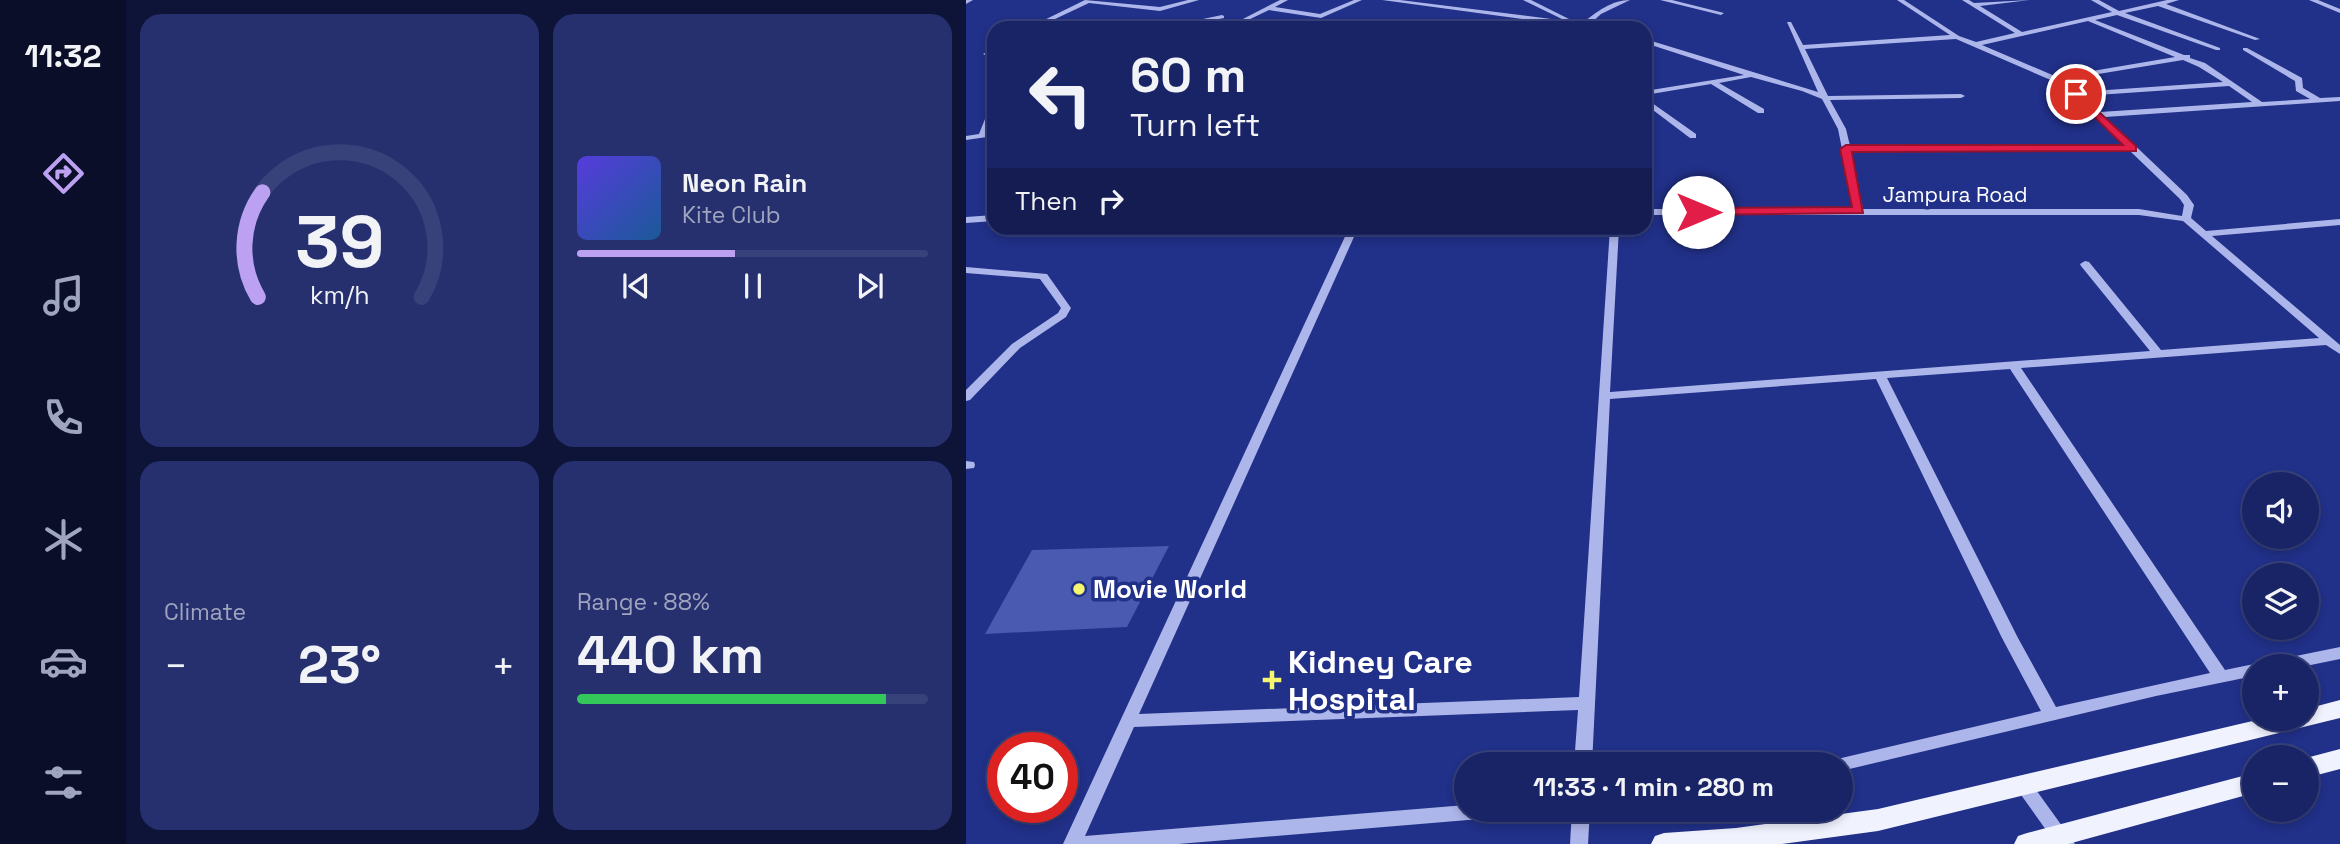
<!DOCTYPE html>
<meta charset="utf-8">
<style>
:root{--surface:#192466;--page:#26306f;--text:#f1f3f6;--muted:#9fa4bf;--line:#37417a;--accent:#bca0f2}
body{margin:0;font-family:"Space Grotesk",sans-serif;background:var(--page);color:var(--text);height:100vh;display:flex;flex-direction:column;font-size:26px;white-space:nowrap}
*{box-sizing:border-box;margin:0}
p{font-size:23px;color:var(--muted)}
.icon{flex:none;width:38px;height:38px;fill:none;stroke:currentColor;stroke-width:2;stroke-linecap:round;stroke-linejoin:round}
.map{position:relative;flex:1;overflow:hidden}
.panel{display:flex;flex-direction:column;gap:14px;padding:14px;background:#0e1438;width:840px}
.panel>*{flex:none}
.hud{position:absolute;left:21px;top:21px;width:665px;height:214px;border-radius:21px;box-shadow:0 4px 10px #0003,0 0 0 2px var(--line);background:#192466;color:var(--text);overflow:hidden}
.fabs{position:absolute;left:1276px;top:472px;display:grid;gap:14px}
.fabs a{display:grid;place-items:center;width:77px;height:77px;border-radius:50%;background:var(--surface);box-shadow:0 4px 10px #0003,0 0 0 2px var(--line);font-size:35px}
.speed{position:absolute;left:21px;top:732px;display:flex;gap:14px;font-size:35px;font-weight:700;text-align:center}
.speed>*{display:grid;place-content:center;width:91px;height:91px;border-radius:50%;background:var(--surface);box-shadow:0 4px 10px #0003,0 0 0 2px var(--line);line-height:1}
.speed .limit{border:10px solid #d22;background:#fff;color:#111}
.pin{position:absolute;display:grid;place-items:center;width:60px;height:60px;color:#fff;margin:-30px;border:4px solid #fff;border-radius:50%;box-shadow:0 2px 7px #0007}
.me{position:absolute;width:77px;margin:-38px;rotate:90deg;stroke-linejoin:round;filter:drop-shadow(0 0 5px #0008)}
.turn{display:flex;align-items:center;gap:24px;height:147px;padding:0 28px;font-size:32px}
.turn .icon{width:91px;height:91px;stroke-width:2.5}
.turn b{display:block;font-size:49px;line-height:60px}
.then{display:flex;align-items:center;height:66px;padding:0 28px;background:#0003;gap:14px;font-size:26px}
.big{font-size:52px;font-weight:700;line-height:1.1}
.panel .widget{flex:1;display:flex;flex-direction:column;justify-content:center;gap:10px;min-width:0;padding:0 24px;border-radius:21px;background:var(--page)}
.panel .dial{align-items:center;gap:0}
.dial svg{height:182px;overflow:visible;fill:none;stroke:var(--line);stroke-width:7;stroke-linecap:round;text-anchor:middle}
.dial text{fill:var(--text);stroke:none}
.song{display:flex;align-items:center;gap:21px}
.cover{width:84px;height:84px;border-radius:10px;background:linear-gradient(135deg,hsl(250 70% 55%),hsl(210 70% 35%))}
.played{height:7px;border-radius:4px;background:linear-gradient(90deg,var(--accent) 45%,var(--line) 45%)}
.keys{display:flex;justify-content:space-around;direction:ltr}
.heat{display:flex;justify-content:space-between;align-items:center;font-size:38px;direction:ltr}
.charge{height:10px;border-radius:5px;background:linear-gradient(90deg,#34c759 88%,var(--line) 0)}
.panel .tiles{flex:1;display:grid;gap:14px;grid-template-columns:repeat(2,1fr)}
.trip{position:absolute;left:488px;top:752px;width:399px;height:70px;border-radius:35px;background:var(--surface);box-shadow:0 4px 10px #0003,0 0 0 2px var(--line);font-weight:700;line-height:70px;text-align:center}
main{display:flex;flex:1;min-height:0}
.menu{display:flex;flex-direction:column;width:126px;justify-content:space-around;align-items:center;background:#0a0e29;color:var(--muted)}
.menu .icon{width:49px;height:49px}
.menu .active{color:var(--accent)}
.menu b{font-size:32px;color:var(--text)}
.map>svg:first-child{display:block}
.building{fill:#4a5ab0}
.lines{fill:none;stroke-linecap:round;stroke-linejoin:round}
.minor{fill:#adb6ea;fill-rule:evenodd}
.major{fill:#f0f2fe;fill-rule:evenodd}
.route{fill:#e11d48;stroke:#92132f;stroke-width:2}
.poi-dot{fill:#f5f66e;stroke:#213088;stroke-width:2.5}
.labels{text-anchor:middle;dominant-baseline:central;stroke-width:7;stroke-linejoin:round;paint-order:stroke}
.far-street-label{font-size:21px;fill:#fff;stroke:#213088}
.poi-label{font-size:26px;font-weight:bold;fill:#fff;stroke:#213088;text-anchor:start}
.near-poi-label{font-size:32px;font-weight:bold;fill:#fff;stroke:#213088;text-anchor:start}
</style>
<main>
<nav class="menu">
<b>11:32</b>
<svg class="icon active" aria-label="directions" viewBox="0 0 24 24"><path d="M12 3l9 9-9 9-9-9zM9 14v-3h6M13 9l2 2-2 2"/></svg>
<svg class="icon" aria-label="music" viewBox="0 0 24 24"><path d="M9 18V5l10-2v13"/><circle cx="6" cy="18" r="3"/><circle cx="16" cy="16" r="3"/></svg>
<svg class="icon" aria-label="phone" viewBox="0 0 24 24"><path d="M5 4h4l2 5-3 2q2 4 5 5l2-3 5 2v4C11 20 4 13 5 4z"/></svg>
<svg class="icon" aria-label="climate" viewBox="0 0 24 24"><path d="M12 3v18M4 7l16 10M4 17L20 7"/></svg>
<svg class="icon" aria-label="car" viewBox="0 0 24 24"><path d="M5 17H2v-5l4-1 3-4h7l3 4 3 1v5h-3M9 17h6M6 11h13"/><circle cx="7" cy="17" r="2"/><circle cx="17" cy="17" r="2"/></svg>
<svg class="icon" aria-label="filters" viewBox="0 0 24 24"><path d="M4 7h16M4 17h16"/><circle cx="9" cy="7" r="2"/><circle cx="15" cy="17" r="2"/></svg>
</nav>
<section class="panel">
<div class="tiles">
<div class="widget dial"><svg viewBox="0 0 100 80">
<path d="M14 69A42 42 0 1 1 86 69"/>
<path d="M14 69A42 42 0 0 1 16 23" stroke="#bca0f2"/>
<text x="50" y="56" font-size="32" font-weight="700">39</text>
<text x="50" y="72" font-size="11">km/h</text>
</svg></div>
<div class="widget">
<div class="song"><i class="cover"></i><div><b>Neon Rain</b><p>Kite Club</p></div></div>
<div class="played"></div>
<div class="keys"><svg class="icon" aria-label="previous" viewBox="0 0 24 24"><path d="M18 5L8 12l10 7zM5 5v14"/></svg><svg class="icon" aria-label="pause" viewBox="0 0 24 24"><path d="M8 5v14M16 5v14"/></svg><svg class="icon" aria-label="next" viewBox="0 0 24 24"><path d="M6 5l10 7-10 7zM19 5v14"/></svg></div>
</div>
<div class="widget"><p>Climate</p>
<div class="heat"><a>−</a><b class="big">23°</b><a>+</a></div>
</div>
<div class="widget"><p>Range · 88%</p><b class="big">440 km</b><div class="charge"></div></div>
</div>
</section>
<div class="map">
<svg width="1374" height="844" viewBox="0 0 1374 844">
<rect width="100%" height="100%" fill="#213088"/>
<path class="building" d="M 203,546 L 161,627 L 19,634 L 66,550 Z"/>
<g class="lines">
<g class="minor">
<path d="M 0,0 L 7,0 L 0,4 Z"/>
<path d="M 119,0 L 194,7 L 222,0 L 233,0 L 194,11 L 123,3 L 70,28 L 62,28 Z"/>
<path d="M 314,0 L 322,0 L 309,7 L 354,14 L 388,0 L 396,0 L 355,18 L 303,10 L 278,22 L 273,21 Z"/>
<path d="M 416,0 L 434,0 L 617,23 C 630,12 646,0 664,0 L 635,14 L 624,24 L 642,28 L 623,28 Z"/>
<path d="M 557,0 L 565,0 L 603,19 L 598,20 Z"/>
<path d="M 694,0 L 706,0 L 758,13 L 755,15 Z"/>
<path d="M 931,0 L 938,0 L 993,36 L 1010,42 L 1049,33 L 996,0 L 1003,0 L 1008,3 L 1064,0 L 1014,6 L 1056,32 L 1146,12 L 1125,0 L 1133,0 L 1153,11 L 1201,0 L 1213,0 L 1200,4 L 1294,39 L 1289,40 L 1192,6 L 1159,13 L 1254,48 L 1254,50 L 1250,50 L 1151,15 L 1129,20 L 1218,55 L 1224,55 L 1224,58 L 1239,63 L 1296,102 L 1344,99 L 1330,91 L 1329,81 L 1277,50 L 1277,48 L 1281,48 L 1336,78 L 1337,88 L 1354,98 L 1374,97 L 1374,101 L 1139,117 L 1221,195 L 1228,205 L 1225,218 L 1240,231 L 1374,219 L 1374,225 L 1246,236 L 1374,345 L 1374,354 L 1360,345 L 1055,368 L 1259,670 L 1288,664 L 1294,667 L 1288,667 L 1288,676 L 1190,696 L 875,771 L 875,765 L 865,765 L 867,760 L 1075,711 L 1036,638 L 910,379 L 644,399 L 626,765 L 608,765 L 612,710 L 168,727 L 119,836 L 500,805 L 500,810 L 547,810 L 544,815 L 538,817 L 212,844 L 97,844 L 383,228 L 392,228 L 173,714 L 613,697 L 644,228 L 653,228 L 644,392 L 1184,351 L 1115,266 L 1114,264 L 1119,261 L 1123,262 L 1195,350 L 1353,338 L 1217,221 L 1173,215 L 679,215 L 679,209 L 888,209 L 872,129 L 856,99 L 836,91 L 785,77 L 753,83 L 798,109 L 798,113 L 792,113 L 745,84 L 679,95 L 679,91 L 778,75 L 679,43 L 679,39 L 852,92 L 821,22 L 825,22 L 837,45 L 984,35 ZM 1122,21 L 1209,57 L 1091,77 L 1016,45 ZM 990,39 L 1087,81 L 1107,96 L 1159,146 L 884,146 L 880,129 L 864,100 L 995,98 L 999,96 L 995,94 L 862,96 L 839,49 ZM 1217,60 L 1233,67 L 1257,82 L 1112,92 L 1096,80 ZM 1263,86 L 1286,102 L 1134,112 L 1116,96 ZM 1164,151 L 1214,199 L 1218,205 L 1216,216 L 1173,209 L 897,209 L 885,152 ZM 1044,369 L 1244,673 L 1090,707 L 1052,638 L 921,378 Z"/>
<path d="M 1343,0 L 1352,0 L 1374,9 L 1374,13 Z"/>
<path d="M 256,15 L 258,16 L 258,18 L 208,28 L 194,28 Z"/>
<path d="M 28,48 L 28,53 L 21,56 L 17,54 Z"/>
<path d="M 679,98 L 730,134 L 730,138 L 724,138 L 679,104 Z"/>
<path d="M 25,104 L 28,104 L 28,116 L 22,132 L 28,132 L 28,136 L 0,140 L 0,136 L 13,134 Z"/>
<path d="M 28,215 L 28,221 L 0,223 L 0,217 Z"/>
<path d="M 0,267 L 81,274 L 105,308 L 100,317 L 54,348 L 4,400 L 0,401 L 0,390 L 46,344 L 92,313 L 95,308 L 74,279 L 0,273 Z"/>
<path d="M 0,461 L 8,462 L 9,465 L 8,468 L 0,469 Z"/>
<path d="M 1374,647 L 1374,659 L 1335,667 L 1297,667 L 1299,663 L 1305,661 Z"/>
<path d="M 1057,778 L 1063,780 L 1109,844 L 1090,844 L 1048,785 L 1051,780 Z"/>
<path d="M 606,810 L 624,810 L 622,844 L 604,844 Z"/>
</g>
<g class="major">
<path d="M 1374,700 L 1374,718 L 912,831 L 816,844 L 685,844 L 689,836 L 698,833 L 770,828 L 912,809 L 1295,719 L 1340,719 L 1340,709 Z"/>
<path d="M 1374,749 L 1374,769 L 1340,778 L 1340,758 Z"/>
<path d="M 1288,773 L 1288,793 L 1102,844 L 1048,844 L 1052,836 L 1061,833 Z"/>
</g>
</g>
<path class="route" d="M 1110,91 L 1170,146 L 1170,151 L 886,152 L 897,213 L 732,215 L 726,212 L 732,208 L 886,207 L 874,149 L 880,145 L 1157,145 L 1107,96 Z"/>
<g class="poi-dot">
<circle cx="113" cy="589" r="7"/>
<path d="M302.5 669.5h7v7h7v7h-7v7h-7v-7h-7v-7h7z"/>
</g>
<g class="labels">
<g class="far-street-label">
<text x="989" y="194">Jampura Road</text>
</g>
<g class="poi-label">
<text x="127" y="589">Movie World</text>
</g>
<g class="near-poi-label">
<text x="322" y="662">Kidney Care<tspan x="322" dy="37">Hospital</tspan></text>
</g>
</g>
</svg>
<div class="fabs">
<a><svg class="icon" aria-label="sound" viewBox="0 0 24 24"><path d="M4 9h4l5-4v14l-5-4H4zM17 9q2 3 0 6"/></svg></a>
<a><svg class="icon" aria-label="layers" viewBox="0 0 24 24"><path d="M12 4l9 5-9 5-9-5zM3 14l9 5 9-5"/></svg></a>
<a>+</a>
<a>−</a>
</div>
<div class="speed"><div class="limit">40</div></div>
<div class="pin" style="left:1110px;top:94px;background:#d93025"><svg class="icon" aria-label="arrive" viewBox="0 0 24 24"><path d="M6 21V4h12l-3 4 3 4H6"/></svg></div>
<svg class="me" style="left:732px;top:212px" viewBox="-20 -20 40 40"><circle r="19" fill="#fff"/><path d="M0-13L10 11 0 6-10 11z" fill="#e11d48"/></svg>
<div class="trip">11:33 · 1 min · 280 m</div>
<div class="hud">
<div class="turn"><svg class="icon" aria-label="left" viewBox="0 0 24 24"><path d="M17 20v-9H6M10 6l-5 5 5 5"/></svg><div><b>60 m</b>Turn left</div></div>
<div class="then">Then<svg class="icon" aria-label="right" viewBox="0 0 24 24"><path d="M7 20v-9h11M14 6l5 5-5 5"/></svg></div>
</div>
</div>
</main>
